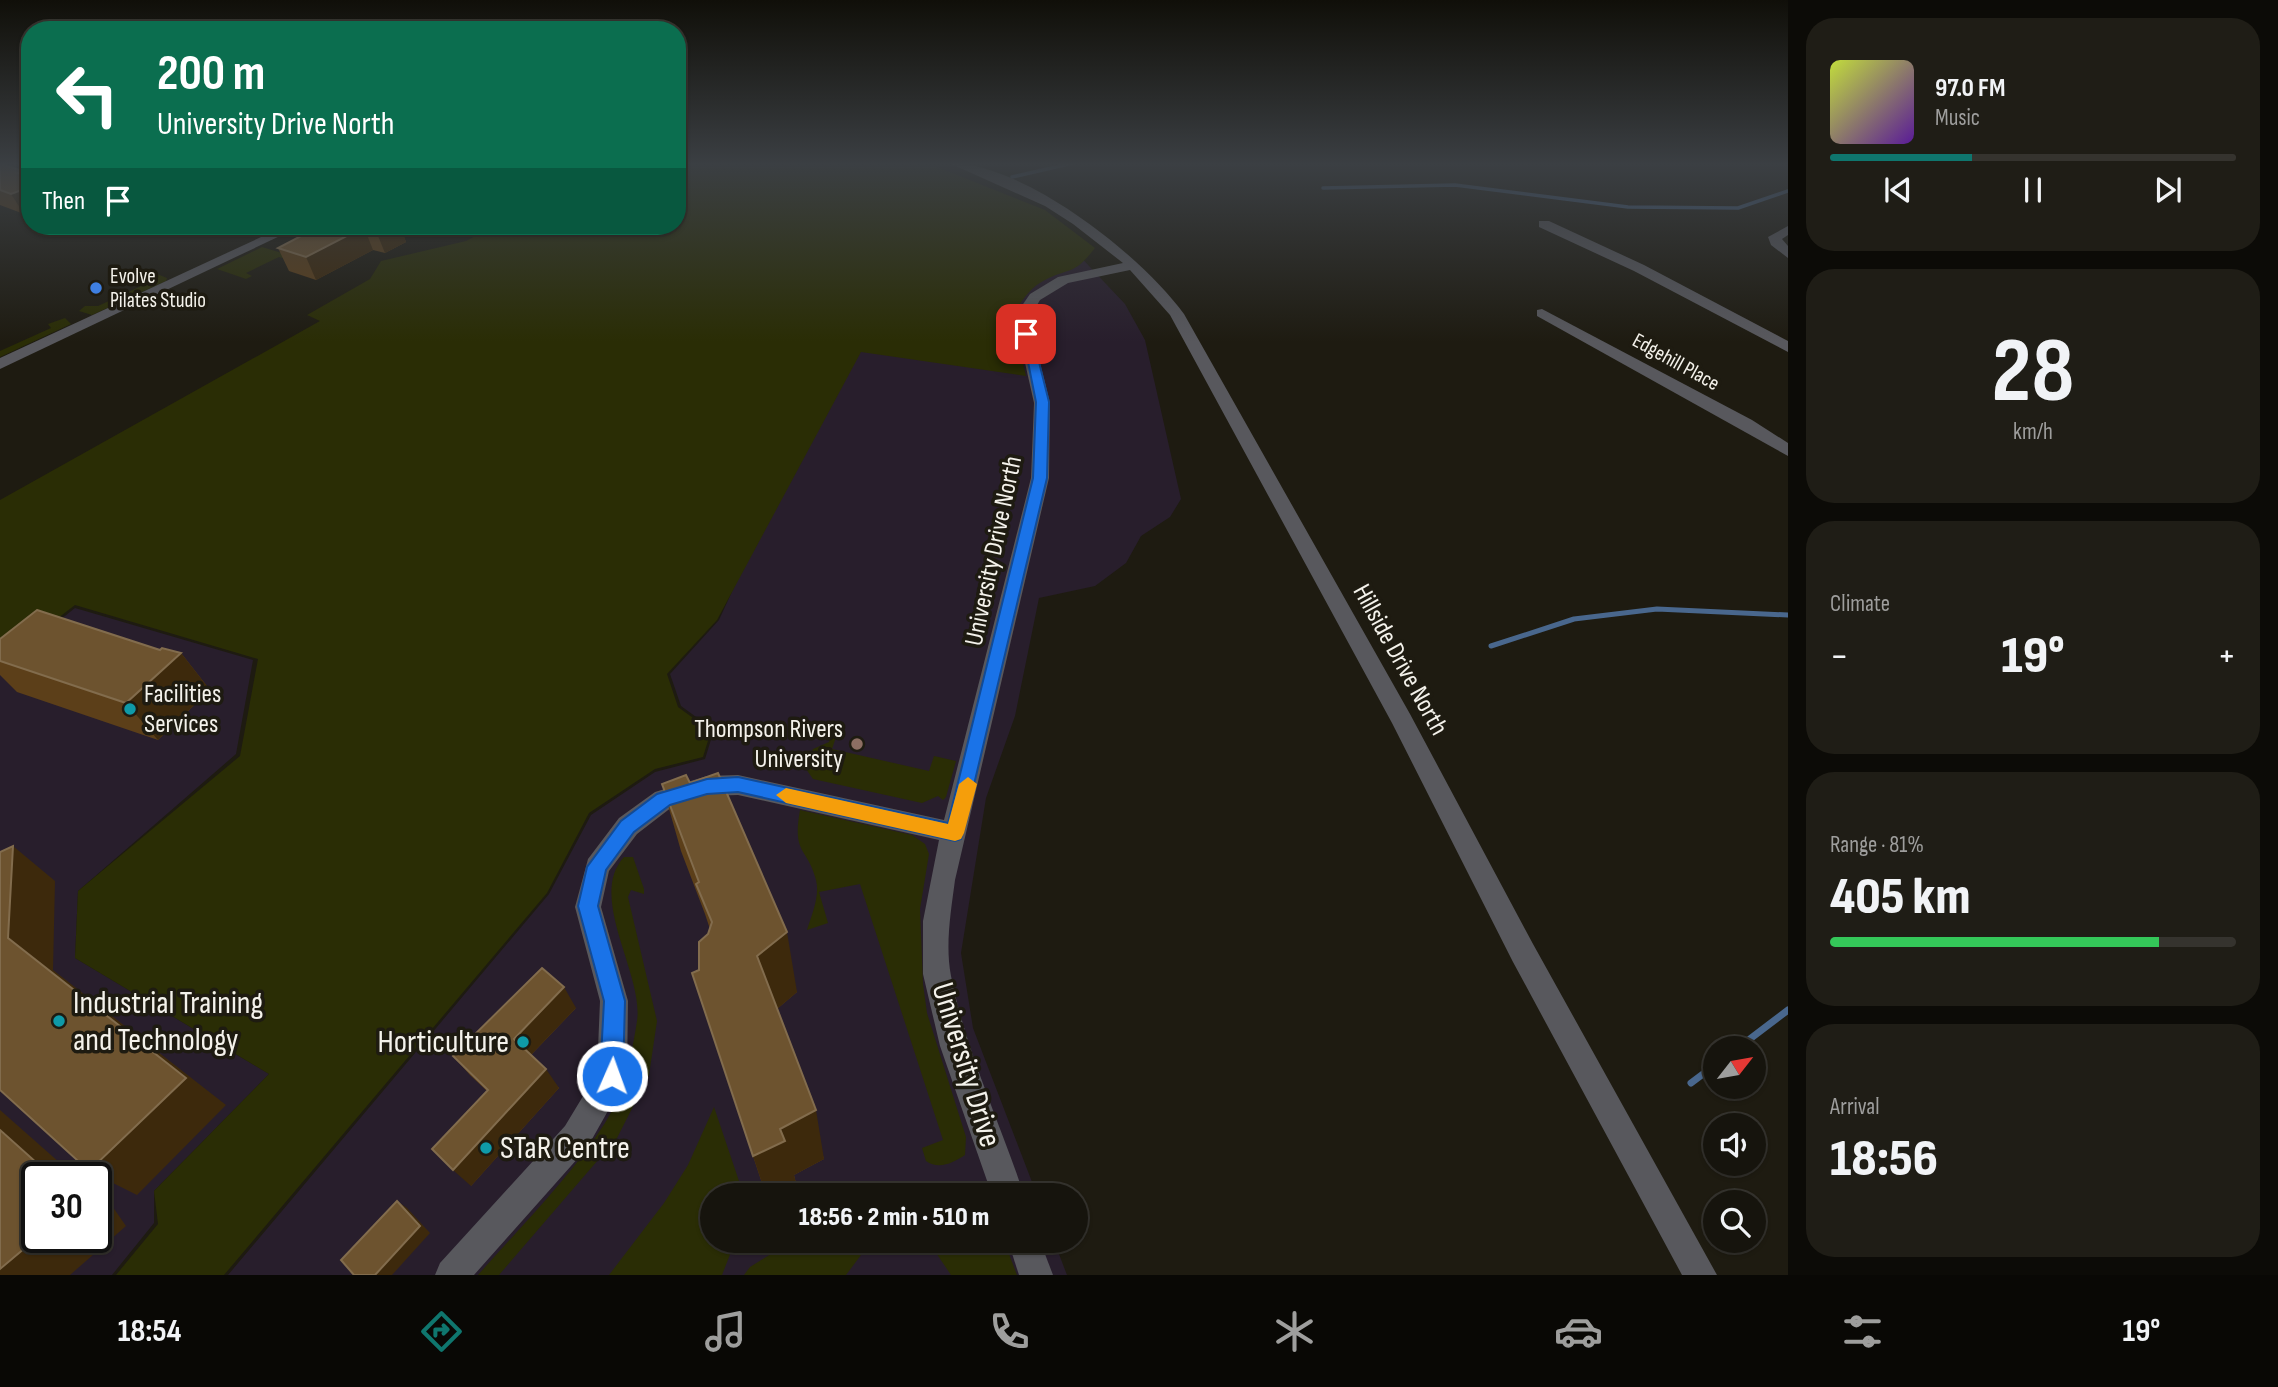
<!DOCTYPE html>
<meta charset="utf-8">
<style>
:root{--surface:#16140d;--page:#1f1d16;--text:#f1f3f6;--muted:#9e9e9d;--line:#35332e;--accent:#0f766e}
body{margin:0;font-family:"Sofia Sans Condensed",sans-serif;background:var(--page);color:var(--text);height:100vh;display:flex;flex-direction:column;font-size:26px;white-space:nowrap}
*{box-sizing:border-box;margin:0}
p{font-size:23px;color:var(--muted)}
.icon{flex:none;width:38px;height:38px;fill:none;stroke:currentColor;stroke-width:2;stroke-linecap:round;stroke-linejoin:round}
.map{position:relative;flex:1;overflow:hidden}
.details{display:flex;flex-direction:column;gap:18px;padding:18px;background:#0c0b07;width:490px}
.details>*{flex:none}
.guide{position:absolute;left:21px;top:21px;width:665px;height:214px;border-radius:28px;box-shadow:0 2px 5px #0004,0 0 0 2px var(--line);background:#0b6e4f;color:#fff;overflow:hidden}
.needle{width:46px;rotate:59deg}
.buttons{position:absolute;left:1703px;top:1036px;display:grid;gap:14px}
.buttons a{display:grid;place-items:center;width:63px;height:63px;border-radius:50%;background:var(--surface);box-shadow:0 2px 5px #0004,0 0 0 2px var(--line);font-size:35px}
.speed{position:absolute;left:21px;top:1162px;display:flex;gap:14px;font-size:35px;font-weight:700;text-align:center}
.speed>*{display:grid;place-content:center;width:91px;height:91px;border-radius:50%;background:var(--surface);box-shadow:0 2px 5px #0004,0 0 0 2px var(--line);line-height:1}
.speed .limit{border:4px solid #111;border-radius:10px;background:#fff;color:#111}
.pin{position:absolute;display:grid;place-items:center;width:60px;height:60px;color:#fff;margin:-30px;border-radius:14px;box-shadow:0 4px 10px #0006}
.me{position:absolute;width:77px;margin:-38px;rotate:2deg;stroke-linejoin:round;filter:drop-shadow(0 0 5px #0008)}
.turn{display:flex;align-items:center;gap:24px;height:147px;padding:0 21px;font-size:32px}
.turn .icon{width:91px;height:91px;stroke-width:2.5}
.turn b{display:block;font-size:49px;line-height:60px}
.then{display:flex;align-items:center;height:66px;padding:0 21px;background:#0003;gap:14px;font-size:26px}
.big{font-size:52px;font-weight:800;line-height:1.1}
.details .card{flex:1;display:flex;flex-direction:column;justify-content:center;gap:10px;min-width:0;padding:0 24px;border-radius:28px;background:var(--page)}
.details .dial{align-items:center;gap:0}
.dial b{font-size:91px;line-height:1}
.song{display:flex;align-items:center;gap:21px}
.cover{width:84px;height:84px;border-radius:10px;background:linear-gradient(135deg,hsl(70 70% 55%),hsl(270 70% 35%))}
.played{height:7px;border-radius:4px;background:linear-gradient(90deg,var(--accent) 35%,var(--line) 35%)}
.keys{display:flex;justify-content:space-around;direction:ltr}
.heat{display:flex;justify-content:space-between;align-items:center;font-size:38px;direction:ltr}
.charge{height:10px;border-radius:5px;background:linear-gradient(90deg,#34c759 81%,var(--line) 0)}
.trip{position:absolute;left:700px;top:1183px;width:388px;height:70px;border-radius:35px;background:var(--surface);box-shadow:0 2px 5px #0004,0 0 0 2px var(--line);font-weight:800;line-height:70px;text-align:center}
.tab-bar{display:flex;height:112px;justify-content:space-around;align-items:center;background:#090805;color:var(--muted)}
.tab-bar .icon{width:49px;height:49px}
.tab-bar .on{color:var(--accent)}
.tab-bar b{font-size:32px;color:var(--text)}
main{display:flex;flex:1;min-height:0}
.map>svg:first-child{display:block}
.education{fill:#281e2c;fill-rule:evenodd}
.green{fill:#2a2d05}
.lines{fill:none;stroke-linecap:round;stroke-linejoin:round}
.stream-far2{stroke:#49678d;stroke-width:3.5}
.stream-far1{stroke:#49678d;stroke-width:5}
.stream{stroke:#49678d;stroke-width:7}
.minor{fill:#58585d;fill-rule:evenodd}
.wall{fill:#5c3f19}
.shaded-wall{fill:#3d290c}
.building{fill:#6d532f;stroke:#826c4d;stroke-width:2}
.route{fill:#1a73e8;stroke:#114b97;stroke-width:2}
.slow{fill:#f59e0b}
.shop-dot{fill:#3f7fe0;stroke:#1e1b11;stroke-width:2.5}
.culture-dot{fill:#0f9aa8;stroke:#1e1b11;stroke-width:2.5}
.education-dot{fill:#8d6e63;stroke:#1e1b11;stroke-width:2.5}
.labels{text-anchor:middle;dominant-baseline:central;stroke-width:7;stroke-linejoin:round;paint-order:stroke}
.far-poi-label{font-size:21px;fill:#f4f2eb;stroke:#1e1b11;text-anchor:start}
.far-street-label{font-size:21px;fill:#f4f2eb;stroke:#1e1b11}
.street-label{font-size:26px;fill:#f4f2eb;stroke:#1e1b11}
.poi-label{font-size:26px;fill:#f4f2eb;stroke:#1e1b11;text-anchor:start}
.near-poi-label{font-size:32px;fill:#f4f2eb;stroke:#1e1b11;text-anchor:start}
.near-street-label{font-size:32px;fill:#f4f2eb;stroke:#1e1b11}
</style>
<main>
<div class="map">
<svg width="1788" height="1275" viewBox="0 0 1788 1275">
<rect width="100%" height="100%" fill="#1e1b11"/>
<g class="education">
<path d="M 1072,248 L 1125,304 L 1145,340 L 1181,499 L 1170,517 L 1141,536 L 1126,563 L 1095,586 L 1039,598 L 1015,716 L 986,798 L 961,953 L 973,1028 L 1037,1195 L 712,1195 L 712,1241 L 1054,1241 L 1067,1275 L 228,1275 L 549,894 L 591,815 L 655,772 L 705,759 L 714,730 L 681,706 L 670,674 L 719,620 L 845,344 Z"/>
<path d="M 75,608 L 253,660 L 236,754 L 78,891 L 75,958 L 269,1074 L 154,1191 L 154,1223 L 112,1275 L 0,1275 L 0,658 L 11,659 ZM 37,1178 L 96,1178 L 96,1237 L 37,1237 Z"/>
</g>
<g class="green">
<path d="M 677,163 L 927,163 L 1045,210 L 1095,248 C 1073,276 1073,266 1045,280 C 1029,288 1020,303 1012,317 L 1026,376 L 861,352 L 717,620 L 667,674 L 678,707 L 711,731 L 703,757 L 655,769 L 589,813 L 547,893 L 224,1275 L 116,1275 L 158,1224 L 154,1191 L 269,1074 L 75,958 L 78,891 L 240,756 L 258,659 L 75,605 L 10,655 L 0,654 L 0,500 L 320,321 L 307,315 L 370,279 L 381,261 L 466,241 L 495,226 L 677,226 Z"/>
<path d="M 262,247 L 292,256 L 286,259 L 279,257 L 246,273 L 252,276 L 246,279 L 217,269 Z"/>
<path d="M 157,274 L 167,278 L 166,281 L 92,315 L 79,311 L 85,306 L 98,306 L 150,282 L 149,277 Z"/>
<path d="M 65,318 L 71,324 L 0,357 L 0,351 L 51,328 L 48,324 Z"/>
<path d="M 831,736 L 836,737 L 832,749 L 929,771 L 934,756 L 956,761 L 946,797 L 943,800 L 938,796 L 922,803 L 813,779 L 806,769 L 813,749 L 829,742 Z"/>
<path d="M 800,810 L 912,835 L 925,844 L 929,854 L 920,909 L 923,984 L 927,1013 L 966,1137 L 965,1155 C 953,1163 939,1170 926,1161 L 922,1148 L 943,1140 L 860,884 L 819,892 L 828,923 L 807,930 C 812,914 820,896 816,880 C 807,846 792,855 800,810 Z"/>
<path d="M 624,857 L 633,857 L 644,889 L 644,894 L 631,890 L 628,897 L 657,1021 L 649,1075 L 617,1138 L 499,1275 L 478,1275 C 521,1226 570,1178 605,1123 C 623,1095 632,1054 637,1021 C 644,974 587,897 624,857 Z"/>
<path d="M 714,1107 L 740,1184 L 737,1195 L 712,1195 L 712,1241 L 731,1241 L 731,1252 L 722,1275 L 609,1275 L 664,1203 L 688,1165 Z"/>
<path d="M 792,1241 L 866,1241 L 867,1247 L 846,1275 L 744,1275 L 750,1267 Z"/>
<path d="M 928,1241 L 1004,1241 L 1017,1275 L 951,1275 Z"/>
</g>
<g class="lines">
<g class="stream-far2">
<path d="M 1012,177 L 1073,163"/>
<path d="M 1323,188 L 1455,185 L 1628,207 L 1738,208 L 1788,191"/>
</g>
<path class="stream-far1" d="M 1491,646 L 1574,619 L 1657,609 L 1788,615"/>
<g class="stream">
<path d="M 1738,1048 L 1788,1010"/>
<path d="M 1691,1083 L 1715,1065"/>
</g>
<g class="minor">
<path d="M 949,163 C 1025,163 1141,255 1184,314 L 1410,714 L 1533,944 L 1717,1275 L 1682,1275 L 1513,962 L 1392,723 L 1170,315 L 1130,270 L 1068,283 L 1040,300 L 1034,310 L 1031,327 L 1050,403 L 1049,478 L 955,880 C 951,911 945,945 951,976 C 966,1052 1000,1122 1024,1195 L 992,1195 L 940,1046 L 923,974 L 923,921 L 939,840 L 738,795 L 707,796 L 672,807 L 637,834 L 609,871 L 601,907 L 628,1001 L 627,1076 L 622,1086 L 587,1148 L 474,1275 L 435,1275 L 440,1263 L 565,1126 L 597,1073 L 600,1001 L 575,907 L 588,859 L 619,818 L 655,792 L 707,776 L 738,775 L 944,820 L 1031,478 L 1034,403 L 1017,327 L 1019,310 L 1030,294 L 1058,277 L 1123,263 L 1073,224 L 1045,206 Z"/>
<path d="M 1539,221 L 1549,221 L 1644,265 L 1788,341 L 1788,352 L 1634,271 L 1539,227 Z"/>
<path d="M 285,226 L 301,226 L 0,369 L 0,358 Z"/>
<path d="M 1788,226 L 1788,235 L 1782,239 L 1788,246 L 1788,258 L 1771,245 L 1768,237 Z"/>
<path d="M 1542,309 L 1752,420 L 1788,443 L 1788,456 L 1537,316 L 1537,310 Z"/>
<path d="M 1008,1241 L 1040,1241 L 1053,1275 L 1019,1275 Z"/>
</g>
</g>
<g class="wall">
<path d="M 0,164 L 30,177 L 30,212 L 24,214 L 0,205 Z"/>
<path d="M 320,226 L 400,226 L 406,242 L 385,253 L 373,250 L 316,280 L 289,271 L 278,248 Z"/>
<path d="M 0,639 L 160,650 L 181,653 L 210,690 L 158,740 L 17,692 L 0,675 Z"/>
<path d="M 662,784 L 797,992 L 777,1009 L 824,1159 L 794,1175 L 797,1187 L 780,1195 L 766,1195 L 692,973 L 699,970 L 710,929 L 705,914 L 681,851 Z"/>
<path d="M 576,1008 L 531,1055 L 559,1088 L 471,1186 L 487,1091 L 470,1075 L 453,1056 Z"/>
</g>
<g class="shaded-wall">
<path d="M 23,171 L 30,182 L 30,212 L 24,214 L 11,194 L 18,173 Z"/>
<path d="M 386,226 L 400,226 L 406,242 L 385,253 L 376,231 Z"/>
<path d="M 364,227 L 373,250 L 316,280 L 306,257 Z"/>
<path d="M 181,653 L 210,690 L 158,740 L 126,703 Z"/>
<path d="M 13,846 L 55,881 L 53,970 L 226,1105 L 137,1195 L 89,1171 L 8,938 Z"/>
<path d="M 787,932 L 797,992 L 770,1015 L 757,956 Z"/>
<path d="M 564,987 L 576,1008 L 528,1058 L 514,1039 Z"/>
<path d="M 546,1069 L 559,1088 L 471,1186 L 453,1170 Z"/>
<path d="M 0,1110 L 77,1178 L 59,1178 L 48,1173 L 0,1130 Z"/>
<path d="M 816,1110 L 824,1159 L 794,1175 L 797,1187 L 780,1195 L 766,1195 L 753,1156 L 780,1129 Z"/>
<path d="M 96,1190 L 103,1193 L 126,1226 L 70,1275 L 0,1275 L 0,1269 L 38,1237 L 96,1237 Z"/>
<path d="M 397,1201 L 407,1208 L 430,1233 L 392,1275 L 375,1275 Z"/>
</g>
<g class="building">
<path d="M 0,164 L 23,171 L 18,173 L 30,177 L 30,187 L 11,194 L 0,190 Z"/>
<path d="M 320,226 L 386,226 L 376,231 L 364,227 L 306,257 L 278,248 Z"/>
<path d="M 37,610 L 160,650 L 162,648 L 181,653 L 126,703 L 0,661 L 0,639 Z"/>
<path d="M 718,773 L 787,932 L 757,956 L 816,1110 L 780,1129 L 785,1141 L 753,1156 L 692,973 L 699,970 L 699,942 L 708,934 L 712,922 L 696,884 L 699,882 L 662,784 L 686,775 L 690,783 Z"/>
<path d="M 13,846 L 8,938 L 186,1078 L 89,1171 L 0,1090 L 0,852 Z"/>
<path d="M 542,968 L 564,987 L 514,1039 L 546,1069 L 453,1170 L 432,1149 L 488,1090 L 453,1056 Z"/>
<path d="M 0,1130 L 48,1173 L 53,1169 L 59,1178 L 37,1178 L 38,1237 L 0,1269 Z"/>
<path d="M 397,1201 L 420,1226 L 375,1275 L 354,1275 L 341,1260 Z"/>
</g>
<linearGradient id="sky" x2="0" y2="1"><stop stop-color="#100f09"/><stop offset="0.48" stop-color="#3b3f43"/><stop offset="1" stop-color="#3b3f43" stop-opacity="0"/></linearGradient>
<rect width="1788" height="342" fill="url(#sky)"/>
<path class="route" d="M 1022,332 L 1032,334 L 1049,402 L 1047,478 L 961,839 L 955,841 L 738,792 L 707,794 L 670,805 L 634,832 L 606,870 L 598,906 L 625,1001 L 623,1076 L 620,1084 L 612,1087 L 604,1084 L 600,1076 L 604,1001 L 578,906 L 587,867 L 621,821 L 657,794 L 707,779 L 738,777 L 948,823 L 1033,478 L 1036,402 Z"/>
<path class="slow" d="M 968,777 L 977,784 L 964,833 L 961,839 L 955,841 L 786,803 L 776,795 L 786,788 L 948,824 L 959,784 Z"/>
<circle class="shop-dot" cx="96" cy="288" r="7"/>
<g class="culture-dot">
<circle cx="130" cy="709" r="7"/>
<circle cx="59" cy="1021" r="7"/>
<circle cx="523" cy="1042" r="7"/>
<circle cx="486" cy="1148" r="7"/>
</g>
<circle class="education-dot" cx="857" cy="744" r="7"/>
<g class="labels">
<g class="far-poi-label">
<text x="110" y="276">Evolve<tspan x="110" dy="24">Pilates Studio</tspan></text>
</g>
<g class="far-street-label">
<text transform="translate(1676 362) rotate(29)">Edgehill Place</text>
</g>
<g class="street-label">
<text transform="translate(994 551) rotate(-78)">University Drive North</text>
<text transform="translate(1400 660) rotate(61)">Hillside Drive North</text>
</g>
<g class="poi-label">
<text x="144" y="694">Facilities<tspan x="144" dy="30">Services</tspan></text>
<text x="843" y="729" text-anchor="end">Thompson Rivers<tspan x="843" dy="30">University</tspan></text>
</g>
<g class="near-poi-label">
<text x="73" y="1003">Industrial Training<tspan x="73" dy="37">and Technology</tspan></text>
<text x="509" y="1042" text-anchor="end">Horticulture</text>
<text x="500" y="1148">STaR Centre</text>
</g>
<g class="near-street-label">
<text transform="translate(966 1065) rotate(73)">University Drive</text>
</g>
</g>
</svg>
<div class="buttons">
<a><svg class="needle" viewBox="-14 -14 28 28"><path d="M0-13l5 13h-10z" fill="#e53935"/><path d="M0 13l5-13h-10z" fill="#9e9e9d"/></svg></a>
<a><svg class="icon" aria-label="sound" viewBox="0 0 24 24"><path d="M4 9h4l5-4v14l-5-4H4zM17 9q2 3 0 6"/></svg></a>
<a><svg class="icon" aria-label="search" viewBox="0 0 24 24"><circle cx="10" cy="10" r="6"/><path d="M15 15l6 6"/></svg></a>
</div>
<div class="speed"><div class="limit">30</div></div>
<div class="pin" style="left:1026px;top:334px;background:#d93025"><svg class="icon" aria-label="arrive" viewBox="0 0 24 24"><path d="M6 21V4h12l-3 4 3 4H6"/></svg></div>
<svg class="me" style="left:612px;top:1076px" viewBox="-20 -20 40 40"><circle r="17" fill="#1a73e8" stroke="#fff" stroke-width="3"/><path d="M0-11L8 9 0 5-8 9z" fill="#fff"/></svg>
<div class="trip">18:56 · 2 min · 510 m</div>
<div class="guide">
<div class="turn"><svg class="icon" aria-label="left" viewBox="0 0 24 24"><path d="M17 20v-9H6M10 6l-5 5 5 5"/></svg><div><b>200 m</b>University Drive North</div></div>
<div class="then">Then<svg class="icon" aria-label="arrive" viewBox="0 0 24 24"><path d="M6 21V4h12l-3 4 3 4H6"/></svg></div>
</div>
</div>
<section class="details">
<div class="card">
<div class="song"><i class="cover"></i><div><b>97.0 FM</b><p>Music</p></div></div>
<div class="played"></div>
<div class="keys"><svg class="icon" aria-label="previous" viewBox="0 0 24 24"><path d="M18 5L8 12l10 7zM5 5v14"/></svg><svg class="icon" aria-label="pause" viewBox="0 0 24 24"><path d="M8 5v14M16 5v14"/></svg><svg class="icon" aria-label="next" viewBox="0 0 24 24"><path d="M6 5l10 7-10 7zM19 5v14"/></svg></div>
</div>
<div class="card dial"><b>28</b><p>km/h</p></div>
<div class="card"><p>Climate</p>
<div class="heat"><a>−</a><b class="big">19°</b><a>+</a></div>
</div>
<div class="card"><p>Range · 81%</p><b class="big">405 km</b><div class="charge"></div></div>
<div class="card"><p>Arrival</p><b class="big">18:56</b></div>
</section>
</main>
<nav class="tab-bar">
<b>18:54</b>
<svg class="icon on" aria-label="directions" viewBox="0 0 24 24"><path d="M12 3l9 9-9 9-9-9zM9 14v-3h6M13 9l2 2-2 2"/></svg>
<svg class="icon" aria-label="music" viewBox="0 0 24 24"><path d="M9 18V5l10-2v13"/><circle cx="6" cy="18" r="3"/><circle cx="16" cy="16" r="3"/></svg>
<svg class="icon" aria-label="phone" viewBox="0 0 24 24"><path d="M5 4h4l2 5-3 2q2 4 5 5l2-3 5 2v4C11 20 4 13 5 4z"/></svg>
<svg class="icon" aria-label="climate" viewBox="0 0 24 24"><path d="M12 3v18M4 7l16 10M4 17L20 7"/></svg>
<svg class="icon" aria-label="car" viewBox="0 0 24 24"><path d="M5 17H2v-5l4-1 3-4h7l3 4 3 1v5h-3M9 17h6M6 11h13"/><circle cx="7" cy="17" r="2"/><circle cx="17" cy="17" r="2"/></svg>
<svg class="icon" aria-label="filters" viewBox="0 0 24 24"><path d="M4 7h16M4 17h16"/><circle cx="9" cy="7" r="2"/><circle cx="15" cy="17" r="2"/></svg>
<b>19°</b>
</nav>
